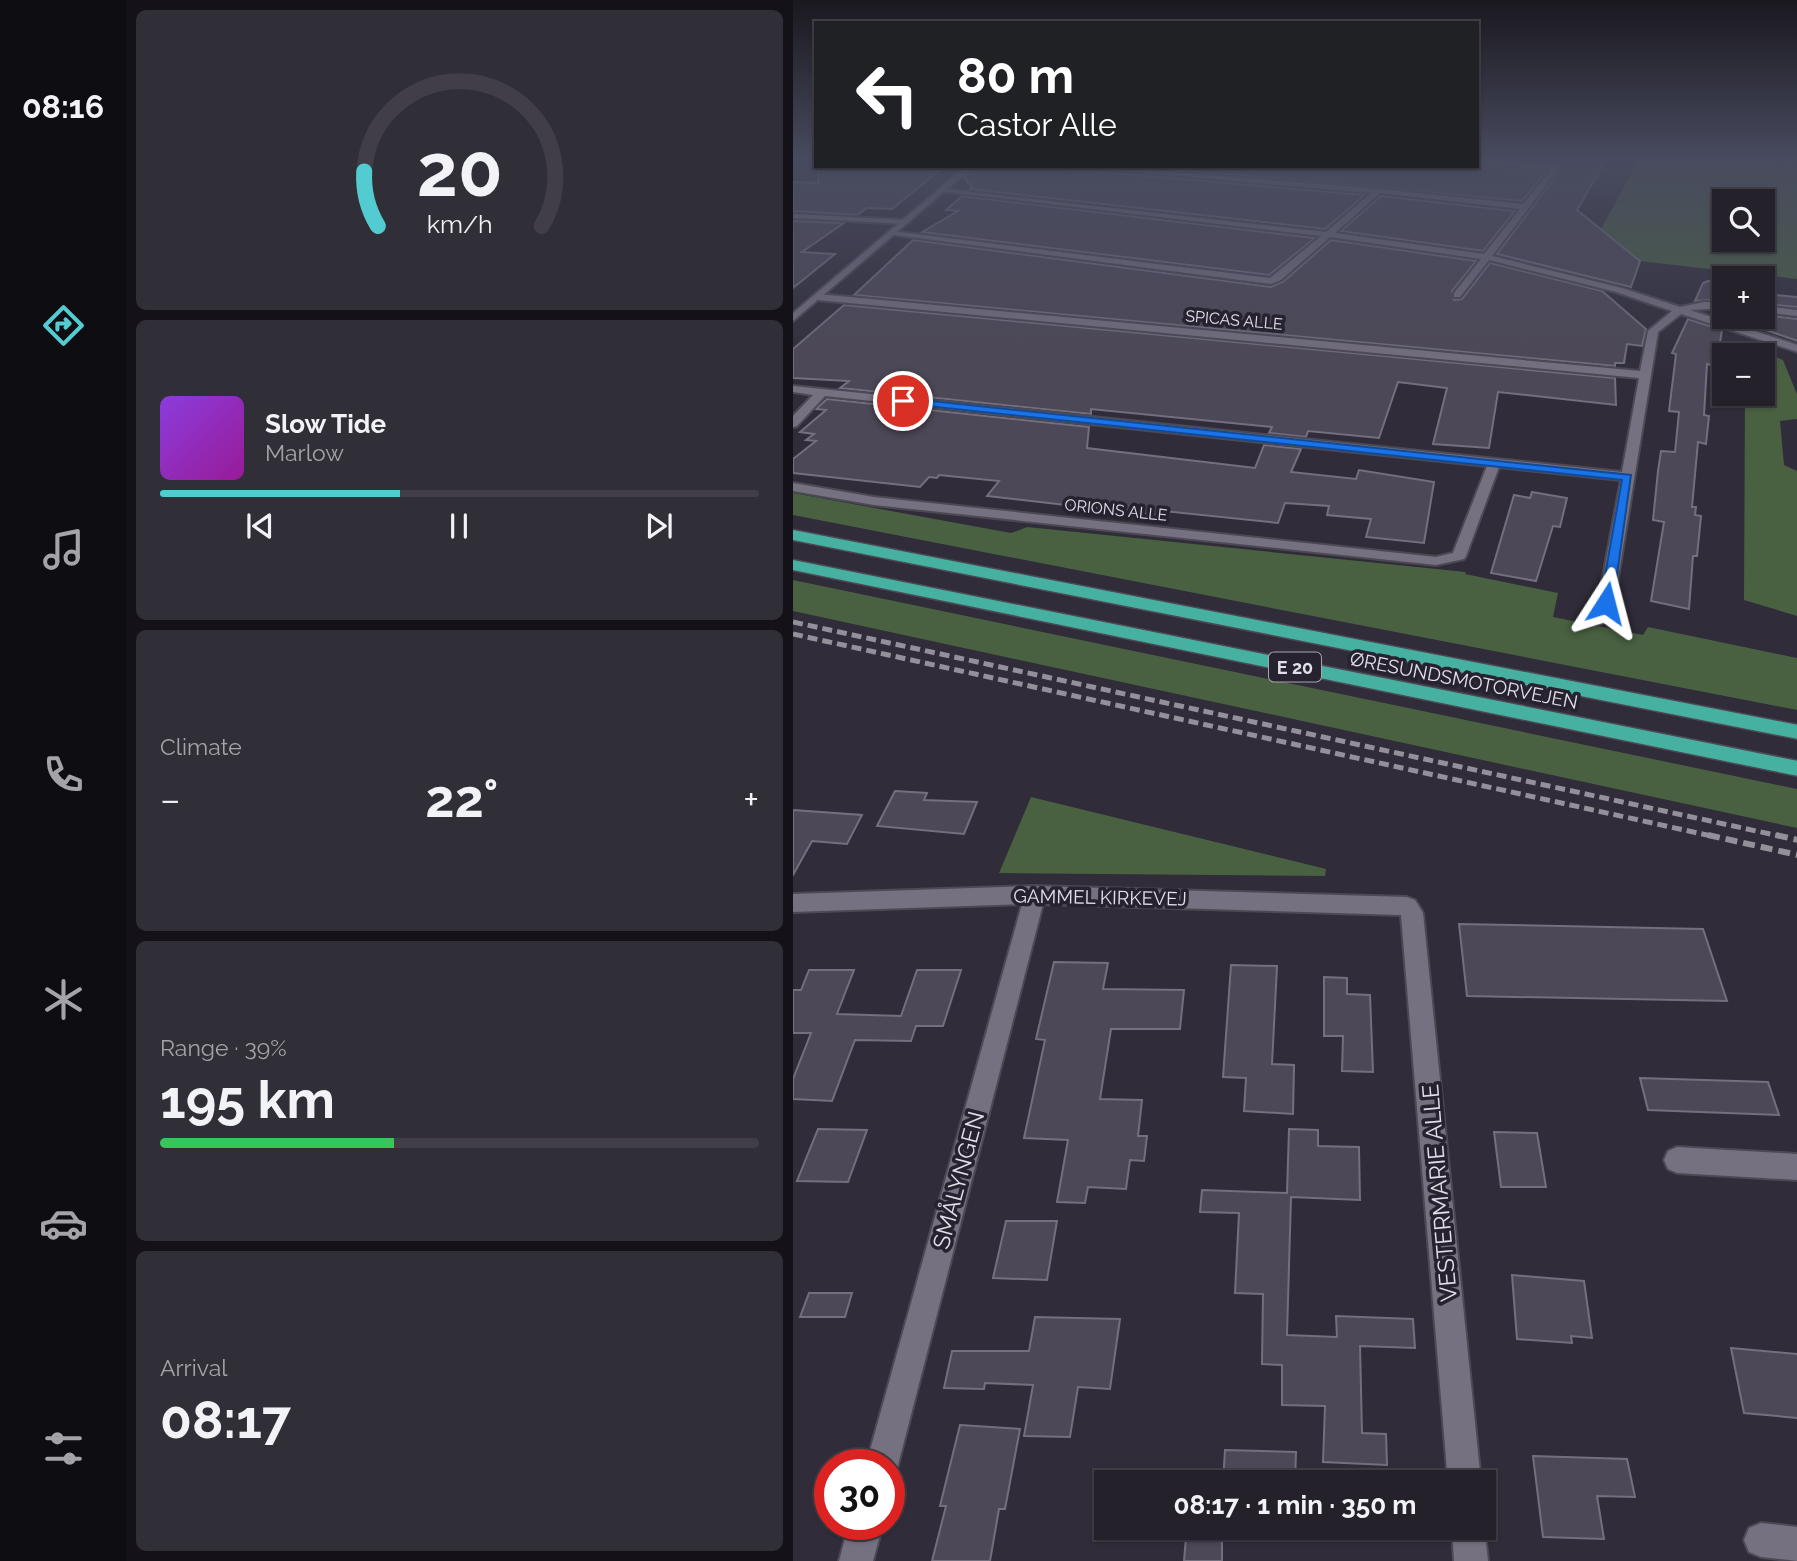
<!DOCTYPE html>
<meta charset="utf-8">
<style>
:root{--surface:#24212b;--page:#302e37;--text:#f1f3f6;--muted:#a3a3a9;--line:#413e47;--accent:#52ccd0}
body{margin:0;font-family:Raleway,sans-serif;background:var(--page);color:var(--text);height:100vh;display:flex;flex-direction:column;font-size:26px;white-space:nowrap}
*{box-sizing:border-box;margin:0}
p{font-size:23px;color:var(--muted)}
.icon{flex:none;width:38px;height:38px;fill:none;stroke:currentColor;stroke-width:2;stroke-linecap:round;stroke-linejoin:round}
.map{position:relative;flex:1;overflow:hidden}
.panel{display:flex;flex-direction:column;gap:10px;padding:10px;background:#141218;width:667px}
.panel>*{flex:none}
.guide{position:absolute;left:21px;top:21px;width:665px;height:147px;border-radius:0px;box-shadow:0 2px 5px #0004,0 0 0 2px var(--line);background:#202124;color:#fff;overflow:hidden}
.controls{position:absolute;left:919px;top:189px;display:grid;gap:14px}
.controls a{display:grid;place-items:center;width:63px;height:63px;border-radius:0px;background:var(--surface);box-shadow:0 2px 5px #0004,0 0 0 2px var(--line);font-size:35px}
.speed{position:absolute;left:21px;top:1449px;display:flex;gap:14px;font-size:35px;font-weight:700;text-align:center}
.speed>*{display:grid;place-content:center;width:91px;height:91px;border-radius:50%;background:var(--surface);box-shadow:0 2px 5px #0004,0 0 0 2px var(--line);line-height:1}
.speed .limit{border:10px solid #d22;background:#fff;color:#111}
.pin{position:absolute;display:grid;place-items:center;width:60px;height:60px;color:#fff;margin:-30px;border:4px solid #fff;border-radius:50%;box-shadow:0 2px 7px #0007}
.me{position:absolute;width:77px;margin:-38px;rotate:9deg;stroke-linejoin:round;filter:drop-shadow(0 0 5px #0008)}
.turn{display:flex;align-items:center;gap:24px;height:147px;padding:0 28px;font-size:32px}
.turn .icon{width:91px;height:91px;stroke-width:2.5}
.turn b{display:block;font-size:49px;line-height:60px}
.big{font-size:52px;font-weight:700;line-height:1.1}
.panel .widget{flex:1;display:flex;flex-direction:column;justify-content:center;gap:10px;min-width:0;padding:0 24px;border-radius:10px;background:var(--page)}
.panel .dial{align-items:center;gap:0}
.dial svg{height:182px;overflow:visible;fill:none;stroke:var(--line);stroke-width:7;stroke-linecap:round;text-anchor:middle}
.dial text{fill:var(--text);stroke:none}
.song{display:flex;align-items:center;gap:21px}
.cover{width:84px;height:84px;border-radius:10px;background:linear-gradient(135deg,hsl(270 70% 55%),hsl(300 70% 35%))}
.played{height:7px;border-radius:4px;background:linear-gradient(90deg,var(--accent) 40%,var(--line) 40%)}
.keys{display:flex;justify-content:space-around;direction:ltr}
.heat{display:flex;justify-content:space-between;align-items:center;font-size:38px;direction:ltr}
.charge{height:10px;border-radius:5px;background:linear-gradient(90deg,#34c759 39%,var(--line) 0)}
.trip{position:absolute;left:301px;top:1470px;width:402px;height:70px;border-radius:0px;background:var(--surface);box-shadow:0 2px 5px #0004,0 0 0 2px var(--line);font-weight:700;line-height:70px;text-align:center}
main{display:flex;flex:1;min-height:0}
.tabs{display:flex;flex-direction:column;width:126px;justify-content:space-around;align-items:center;background:#0e0d11;color:var(--muted)}
.tabs .icon{width:49px;height:49px}
.tabs .current{color:var(--accent)}
.tabs b{font-size:32px;color:var(--text)}
.map>svg:first-child{display:block}
.green{fill:#496041;fill-rule:evenodd}
.building{fill:#4d4857;stroke:#736f7f;stroke-width:2}
.lines{fill:none;stroke-linecap:round;stroke-linejoin:round}
.minor-casing{stroke:#4c4954;stroke-width:4}
.tertiary-casing{stroke:#4c4954;stroke-width:4}
.motorway-casing{stroke:#4c4954;stroke-width:3}
.minor{fill:#767181;fill-rule:evenodd}
.tertiary{fill:#767181;fill-rule:evenodd}
.motorway{fill:#46b0a1;fill-rule:evenodd}
.rail-far1{stroke:#93909a;stroke-width:5;stroke-dasharray:10 5;stroke-linecap:butt}
.rail{stroke:#93909a;stroke-width:6;stroke-dasharray:12 6;stroke-linecap:butt}
.route{fill:#1a73e8;stroke:#114b97;stroke-width:2}
.labels{text-anchor:middle;dominant-baseline:central;stroke-width:7;stroke-linejoin:round;paint-order:stroke}
.far-street-label{font-size:16px;fill:#e1dfe8;stroke:#26222f}
.shield{fill:#26222f;stroke:#a9a6b0;stroke-width:2}
.shield-label{font-size:18px;font-weight:bold;fill:#e1dfe8}
.street-label{font-size:19px;fill:#e1dfe8;stroke:#26222f}
.near-street-label{font-size:23px;fill:#e1dfe8;stroke:#26222f}
</style>
<main>
<nav class="tabs">
<b>08:16</b>
<svg class="icon current" aria-label="directions" viewBox="0 0 24 24"><path d="M12 3l9 9-9 9-9-9zM9 14v-3h6M13 9l2 2-2 2"/></svg>
<svg class="icon" aria-label="music" viewBox="0 0 24 24"><path d="M9 18V5l10-2v13"/><circle cx="6" cy="18" r="3"/><circle cx="16" cy="16" r="3"/></svg>
<svg class="icon" aria-label="phone" viewBox="0 0 24 24"><path d="M5 4h4l2 5-3 2q2 4 5 5l2-3 5 2v4C11 20 4 13 5 4z"/></svg>
<svg class="icon" aria-label="climate" viewBox="0 0 24 24"><path d="M12 3v18M4 7l16 10M4 17L20 7"/></svg>
<svg class="icon" aria-label="car" viewBox="0 0 24 24"><path d="M5 17H2v-5l4-1 3-4h7l3 4 3 1v5h-3M9 17h6M6 11h13"/><circle cx="7" cy="17" r="2"/><circle cx="17" cy="17" r="2"/></svg>
<svg class="icon" aria-label="filters" viewBox="0 0 24 24"><path d="M4 7h16M4 17h16"/><circle cx="9" cy="7" r="2"/><circle cx="15" cy="17" r="2"/></svg>
</nav>
<section class="panel">
<div class="widget dial"><svg viewBox="0 0 100 80">
<path d="M14 69A42 42 0 1 1 86 69"/>
<path d="M14 69A42 42 0 0 1 8 45" stroke="#52ccd0"/>
<text x="50" y="56" font-size="32" font-weight="700">20</text>
<text x="50" y="72" font-size="11">km/h</text>
</svg></div>
<div class="widget">
<div class="song"><i class="cover"></i><div><b>Slow Tide</b><p>Marlow</p></div></div>
<div class="played"></div>
<div class="keys"><svg class="icon" aria-label="previous" viewBox="0 0 24 24"><path d="M18 5L8 12l10 7zM5 5v14"/></svg><svg class="icon" aria-label="pause" viewBox="0 0 24 24"><path d="M8 5v14M16 5v14"/></svg><svg class="icon" aria-label="next" viewBox="0 0 24 24"><path d="M6 5l10 7-10 7zM19 5v14"/></svg></div>
</div>
<div class="widget"><p>Climate</p>
<div class="heat"><a>−</a><b class="big">22°</b><a>+</a></div>
</div>
<div class="widget"><p>Range · 39%</p><b class="big">195 km</b><div class="charge"></div></div>
<div class="widget"><p>Arrival</p><b class="big">08:17</b></div>
</section>
<div class="map">
<svg width="1005" height="1561" viewBox="0 0 1005 1561">
<rect width="100%" height="100%" fill="#302c39"/>
<g class="green">
<path d="M 846,159 L 1004,159 L 1004,279 L 794,255 ZM 931,201 L 970,201 L 970,240 L 931,240 Z"/>
<path d="M 953,345 L 990,360 L 1004,394 L 1004,419 L 987,421 L 991,465 L 1004,471 L 1004,616 L 951,600 L 952,394 L 970,394 L 970,355 L 953,355 Z"/>
<path d="M 0,493 L 218,533 L 234,527 L 673,572 L 672,574 L 765,593 L 760,617 L 850,635 L 855,627 L 1004,658 L 1004,710 L 0,515 Z"/>
<path d="M 0,580 L 1004,789 L 1004,828 L 0,611 Z"/>
<path d="M 238,797 L 533,869 L 532,876 L 206,873 Z"/>
</g>
<g class="building">
<path d="M 774,161 L 810,165 L 784,210 L 847,261 L 838,287 L 704,254 Z"/>
<path d="M 26,166 L 152,166 L 99,209 L 74,208 L 64,215 L 0,211 L 0,182 L 25,183 Z"/>
<path d="M 184,166 L 240,166 L 572,195 L 532,229 L 177,189 L 179,187 L 171,178 Z"/>
<path d="M 341,166 L 683,166 L 754,171 L 729,201 Z"/>
<path d="M 169,196 L 522,238 L 476,275 L 129,232 L 165,211 L 153,210 Z"/>
<path d="M 588,196 L 722,211 L 690,251 L 548,231 Z"/>
<path d="M 0,221 L 51,223 L 9,252 L 42,254 L 0,288 Z"/>
<path d="M 120,240 L 478,287 L 490,282 L 538,240 L 683,261 L 659,291 L 661,300 L 669,299 L 697,263 L 809,291 L 853,329 L 849,346 L 834,344 L 831,363 L 822,363 L 822,366 L 61,295 Z"/>
<path d="M 915,281 L 931,283 L 931,299 L 902,301 L 910,283 Z"/>
<path d="M 970,288 L 981,290 L 982,295 L 1005,297 L 1005,307 L 970,304 Z"/>
<path d="M 51,305 L 822,378 L 823,405 L 705,392 L 696,448 L 640,444 L 654,388 L 605,382 L 586,438 L 515,431 L 513,437 L 476,433 L 479,427 L 298,409 L 298,414 L 47,388 L 56,381 L 0,378 L 0,349 Z"/>
<path d="M 970,315 L 1005,319 L 1005,341 L 934,317 L 970,317 Z"/>
<path d="M 895,319 L 929,330 L 924,361 L 918,360 L 918,365 L 914,364 L 911,415 L 916,416 L 913,444 L 905,442 L 899,507 L 903,507 L 902,515 L 908,516 L 904,556 L 900,556 L 896,609 L 858,601 L 871,522 L 860,520 L 865,471 L 868,451 L 882,452 L 886,412 L 876,411 L 883,354 L 879,353 Z"/>
<path d="M 34,399 L 296,427 L 294,448 L 462,468 L 471,445 L 508,449 L 498,472 L 563,479 L 566,470 L 641,482 L 631,543 L 573,537 L 578,519 L 534,515 L 536,506 L 492,503 L 485,523 L 371,511 L 369,516 L 194,496 L 206,481 L 146,475 L 144,478 L 136,477 L 127,487 L 0,473 L 0,459 L 23,441 L 13,440 L 21,434 L 7,432 L 33,410 L 23,409 Z"/>
<path d="M 739,492 L 774,498 L 767,527 L 760,526 L 743,581 L 698,573 L 721,495 L 737,498 Z"/>
<path d="M 102,791 L 134,793 L 131,800 L 184,802 L 171,834 L 84,826 Z"/>
<path d="M 0,810 L 69,815 L 54,844 L 19,841 L 0,875 Z"/>
<path d="M 666,924 L 910,929 L 934,1001 L 674,996 Z"/>
<path d="M 261,962 L 315,963 L 310,989 L 391,990 L 387,1029 L 318,1029 L 307,1099 L 349,1100 L 345,1136 L 354,1136 L 351,1161 L 337,1160 L 333,1189 L 295,1187 L 292,1203 L 264,1202 L 275,1140 L 231,1138 L 252,1040 L 243,1039 Z"/>
<path d="M 438,965 L 484,966 L 479,1064 L 501,1065 L 500,1114 L 451,1111 L 453,1078 L 430,1077 Z"/>
<path d="M 16,970 L 61,970 L 44,1014 L 108,1016 L 124,970 L 168,970 L 150,1026 L 123,1026 L 118,1041 L 62,1040 L 39,1101 L 0,1099 L 0,1079 L 18,1033 L 0,1033 L 0,990 L 8,990 Z"/>
<path d="M 531,977 L 554,978 L 554,994 L 577,995 L 580,1072 L 549,1071 L 550,1036 L 531,1036 Z"/>
<path d="M 847,1078 L 975,1082 L 986,1115 L 855,1110 Z"/>
<path d="M 25,1129 L 74,1130 L 55,1182 L 4,1181 Z"/>
<path d="M 496,1129 L 525,1130 L 525,1146 L 566,1147 L 567,1200 L 498,1197 L 494,1335 L 544,1337 L 543,1316 L 620,1319 L 622,1348 L 567,1346 L 569,1433 L 593,1434 L 594,1465 L 530,1462 L 532,1406 L 489,1405 L 489,1365 L 469,1364 L 470,1294 L 442,1293 L 446,1213 L 407,1212 L 409,1190 L 494,1193 Z"/>
<path d="M 701,1132 L 744,1133 L 753,1187 L 708,1187 Z"/>
<path d="M 213,1221 L 264,1221 L 254,1280 L 200,1278 Z"/>
<path d="M 719,1275 L 791,1281 L 799,1338 L 778,1336 L 779,1343 L 724,1339 Z"/>
<path d="M 16,1293 L 59,1293 L 52,1317 L 7,1317 Z"/>
<path d="M 242,1317 L 327,1319 L 317,1389 L 285,1387 L 277,1437 L 231,1436 L 240,1385 L 192,1383 L 191,1389 L 151,1388 L 159,1351 L 236,1351 Z"/>
<path d="M 938,1348 L 1005,1354 L 1005,1418 L 951,1413 Z"/>
<path d="M 167,1425 L 227,1429 L 212,1509 L 206,1509 L 197,1561 L 139,1561 L 153,1506 L 147,1506 Z"/>
<path d="M 432,1450 L 503,1452 L 502,1482 L 430,1482 Z"/>
<path d="M 740,1456 L 834,1459 L 842,1497 L 804,1496 L 811,1539 L 750,1537 Z"/>
<path d="M 393,1537 L 429,1539 L 429,1561 L 391,1561 Z"/>
</g>
<g class="lines">
<g class="minor-casing">
<g id="minor">
<path d="M 766,159 L 773,159 L 699,256 L 829,288 L 887,307 L 911,302 L 931,302 L 931,308 L 897,310 L 1005,345 L 1005,352 L 888,314 L 865,332 L 821,603 L 812,622 L 806,624 L 798,619 L 805,603 L 828,480 L 706,467 L 673,556 L 671,559 L 643,565 L 81,505 L 0,491 L 0,483 L 81,497 L 643,557 L 660,553 L 694,466 L 32,396 L 4,426 L 0,427 L 0,416 L 20,395 L 0,392 L 0,386 L 829,472 L 846,378 L 25,300 L 20,297 L 25,294 L 847,371 L 855,331 L 879,311 L 823,292 L 696,260 L 667,297 L 661,297 L 661,293 L 688,259 L 537,237 L 488,280 L 478,284 L 94,234 L 98,231 L 477,278 L 528,236 L 146,191 L 150,189 L 533,232 L 578,193 L 273,166 L 306,166 L 585,189 L 730,204 L 759,169 L 684,164 L 684,160 L 762,165 ZM 587,193 L 727,209 L 691,254 L 542,233 Z"/>
<path d="M 0,214 L 113,220 L 117,222 L 113,224 L 0,218 Z"/>
<path d="M 970,306 L 1005,310 L 1005,316 L 970,312 Z"/>
<path d="M 242,886 L 614,897 L 622,900 L 630,913 L 688,1482 L 655,1482 L 608,915 L 250,904 L 105,1465 L 101,1477 L 96,1478 L 96,1465 L 73,1465 L 229,904 L 0,912 L 0,894 Z"/>
<path d="M 884,1147 L 1005,1154 L 1005,1180 L 884,1173 L 875,1169 L 871,1160 L 875,1151 Z"/>
<path d="M 968,1523 L 1005,1527 L 1005,1561 L 968,1557 L 956,1552 L 951,1540 L 956,1528 Z"/>
<path d="M 56,1524 L 90,1524 L 80,1561 L 46,1561 Z"/>
<path d="M 691,1524 L 695,1561 L 661,1561 L 659,1528 L 691,1528 Z"/>
</g>
</g>
<g class="tertiary-casing">
<path id="tertiary" d="M 173,166 L 181,166 L 0,321 L 0,313 Z"/>
</g>
<g class="motorway-casing">
<g id="motorway">
<path d="M 0,530 L 1005,725 L 1005,739 L 0,540 Z"/>
<path d="M 0,560 L 1005,761 L 1005,776 L 0,570 Z"/>
</g>
</g>
<use href="#minor" class="minor"/>
<use href="#tertiary" class="tertiary"/>
<use href="#motorway" class="motorway"/>
<g class="rail-far1">
<path d="M 0,622 L 991,837"/>
<path d="M 0,634 L 923,837"/>
</g>
<g class="rail">
<path d="M 915,835 L 1005,855"/>
<path d="M 983,835 L 1005,840"/>
</g>
</g>
<linearGradient id="sky" x2="0" y2="1"><stop stop-color="#1a181f"/><stop offset="0.42" stop-color="#484b5f"/><stop offset="1" stop-color="#484b5f" stop-opacity="0"/></linearGradient>
<rect width="1005" height="378" fill="url(#sky)"/>
<path class="route" d="M 110,398 L 838,475 L 820,603 L 813,607 L 807,603 L 829,480 L 106,403 L 105,401 Z"/>
<g class="labels">
<g class="far-street-label">
<text transform="translate(441 320) rotate(5)">SPICAS ALLE</text>
<text transform="translate(323 510) rotate(6)">ORIONS ALLE</text>
</g>
<rect class="shield" x="476" y="652.5" width="52" height="29" rx="5"/>
<g class="shield-label">
<text x="502" y="667">E 20</text>
</g>
<g class="street-label">
<text transform="translate(671 680) rotate(11)">ØRESUNDSMOTORVEJEN</text>
<text transform="translate(307 897) rotate(1)">GAMMEL KIRKEVEJ</text>
</g>
<g class="near-street-label">
<text transform="translate(165 1180) rotate(-75)">SMÅLYNGEN</text>
<text transform="translate(646 1193) rotate(-95)">VESTERMARIE ALLE</text>
</g>
</g>
</svg>
<div class="controls">
<a><svg class="icon" aria-label="search" viewBox="0 0 24 24"><circle cx="10" cy="10" r="6"/><path d="M15 15l6 6"/></svg></a>
<a>+</a>
<a>−</a>
</div>
<div class="speed"><div class="limit">30</div></div>
<div class="pin" style="left:110px;top:401px;background:#d93025"><svg class="icon" aria-label="arrive" viewBox="0 0 24 24"><path d="M6 21V4h12l-3 4 3 4H6"/></svg></div>
<svg class="me" style="left:813px;top:603px" viewBox="-20 -20 40 40"><path d="M0-17L14 15 0 8-14 15z" fill="#1a73e8" stroke="#fff" stroke-width="4"/></svg>
<div class="trip">08:17 · 1 min · 350 m</div>
<div class="guide">
<div class="turn"><svg class="icon" aria-label="left" viewBox="0 0 24 24"><path d="M17 20v-9H6M10 6l-5 5 5 5"/></svg><div><b>80 m</b>Castor Alle</div></div>
</div>
</div>
</main>
